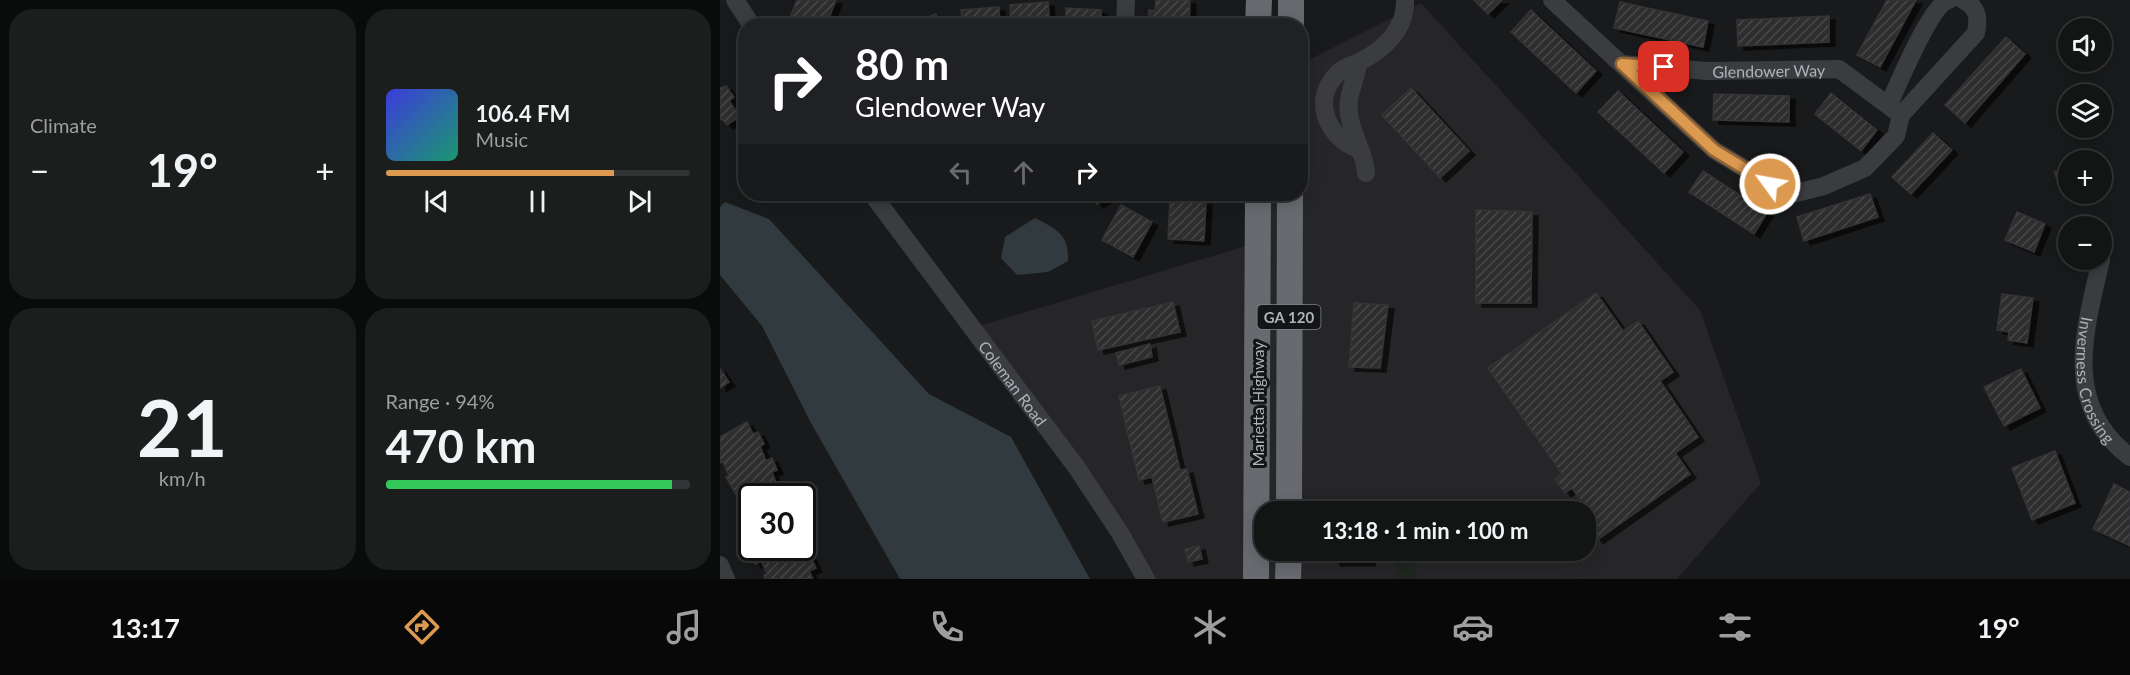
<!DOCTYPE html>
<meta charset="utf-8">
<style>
:root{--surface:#131414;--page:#1c1d1d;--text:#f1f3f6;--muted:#9d9ea0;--line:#323334;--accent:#dc9950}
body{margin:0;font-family:Lato,sans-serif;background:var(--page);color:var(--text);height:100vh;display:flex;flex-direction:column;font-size:22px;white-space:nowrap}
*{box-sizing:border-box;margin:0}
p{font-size:20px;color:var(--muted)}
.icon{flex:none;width:33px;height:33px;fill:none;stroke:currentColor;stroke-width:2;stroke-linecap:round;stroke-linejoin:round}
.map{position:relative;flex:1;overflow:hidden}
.side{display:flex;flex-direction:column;gap:9px;padding:9px;background:#0a0b0b;width:720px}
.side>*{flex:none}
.guide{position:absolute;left:18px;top:18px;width:570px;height:183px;border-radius:24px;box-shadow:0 3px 15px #0003,0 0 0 2px var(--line);background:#202124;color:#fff;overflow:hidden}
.fabs{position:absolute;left:1338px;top:18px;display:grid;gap:12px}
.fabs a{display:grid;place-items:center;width:54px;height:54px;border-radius:50%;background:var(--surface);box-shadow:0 3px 15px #0003,0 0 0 2px var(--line);font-size:30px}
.speed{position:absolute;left:18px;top:483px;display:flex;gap:12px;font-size:30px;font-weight:700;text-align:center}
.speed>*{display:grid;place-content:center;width:78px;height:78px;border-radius:50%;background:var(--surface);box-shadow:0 3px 15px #0003,0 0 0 2px var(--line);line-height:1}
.speed .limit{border:3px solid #111;border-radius:9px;background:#fff;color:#111}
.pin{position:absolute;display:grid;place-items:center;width:51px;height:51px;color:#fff;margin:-26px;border-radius:12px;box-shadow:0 3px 9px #0006}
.me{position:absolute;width:66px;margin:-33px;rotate:302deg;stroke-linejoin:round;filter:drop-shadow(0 0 4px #0008)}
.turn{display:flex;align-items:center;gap:21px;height:126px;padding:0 18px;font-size:27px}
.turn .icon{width:78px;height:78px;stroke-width:2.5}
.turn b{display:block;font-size:42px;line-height:51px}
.lanes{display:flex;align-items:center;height:57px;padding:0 18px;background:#0003;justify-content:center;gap:30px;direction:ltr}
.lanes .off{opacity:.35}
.big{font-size:45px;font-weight:700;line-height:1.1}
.side .widget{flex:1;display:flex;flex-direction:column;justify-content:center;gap:9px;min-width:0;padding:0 21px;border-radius:24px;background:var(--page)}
.side .dial{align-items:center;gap:0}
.dial b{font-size:78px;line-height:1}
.song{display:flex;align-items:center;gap:18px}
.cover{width:72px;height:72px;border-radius:9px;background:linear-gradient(135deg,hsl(240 70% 55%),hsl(160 70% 35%))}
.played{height:6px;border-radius:3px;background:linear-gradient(90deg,var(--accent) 75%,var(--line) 75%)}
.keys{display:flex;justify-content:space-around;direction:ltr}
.heat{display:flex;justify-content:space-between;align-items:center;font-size:33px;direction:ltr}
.charge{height:9px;border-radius:4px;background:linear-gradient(90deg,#34c759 94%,var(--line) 0)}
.side .tiles{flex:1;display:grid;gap:9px;grid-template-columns:repeat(2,1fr)}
.trip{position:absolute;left:534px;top:501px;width:342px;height:60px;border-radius:24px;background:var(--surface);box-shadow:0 3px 15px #0003,0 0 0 2px var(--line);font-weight:700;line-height:60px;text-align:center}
.dock{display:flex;height:96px;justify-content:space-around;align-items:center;background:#080808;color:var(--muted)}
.dock .icon{width:42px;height:42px}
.dock .current{color:var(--accent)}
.dock b{font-size:27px;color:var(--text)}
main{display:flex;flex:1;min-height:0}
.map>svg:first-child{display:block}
.built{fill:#262628;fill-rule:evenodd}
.grass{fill:#202620}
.water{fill:#313a3e}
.building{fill:url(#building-hatch);stroke:#343437;stroke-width:1.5;filter:url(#shadow)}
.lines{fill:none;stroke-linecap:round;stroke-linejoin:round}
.minor{stroke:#3b3c40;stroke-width:18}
.highway{stroke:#676b70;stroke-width:26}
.route-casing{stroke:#8f6334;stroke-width:15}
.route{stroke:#dc9950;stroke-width:10}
.labels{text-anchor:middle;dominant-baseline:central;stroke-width:6;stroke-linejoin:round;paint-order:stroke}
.shield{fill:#141516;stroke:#7f8488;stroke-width:1.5}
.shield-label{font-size:15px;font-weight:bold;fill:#adb3b9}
.street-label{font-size:16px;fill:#adb3b9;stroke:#141516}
</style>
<main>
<section class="side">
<div class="tiles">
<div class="widget"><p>Climate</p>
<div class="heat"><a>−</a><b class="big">19°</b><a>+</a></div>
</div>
<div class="widget">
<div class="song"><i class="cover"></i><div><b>106.4 FM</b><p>Music</p></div></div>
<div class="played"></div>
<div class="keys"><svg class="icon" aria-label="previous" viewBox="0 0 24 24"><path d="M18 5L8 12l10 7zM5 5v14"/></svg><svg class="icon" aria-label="pause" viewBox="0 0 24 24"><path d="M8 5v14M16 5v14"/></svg><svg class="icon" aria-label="next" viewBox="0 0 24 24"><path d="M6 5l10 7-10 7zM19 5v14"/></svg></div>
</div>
<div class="widget dial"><b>21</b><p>km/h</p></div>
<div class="widget"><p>Range · 94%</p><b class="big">470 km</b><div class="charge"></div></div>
</div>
</section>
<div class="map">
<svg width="1410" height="579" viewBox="0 0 1410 579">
<defs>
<pattern id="building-hatch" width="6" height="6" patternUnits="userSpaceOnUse" patternTransform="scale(1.5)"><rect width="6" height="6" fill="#2d2d2f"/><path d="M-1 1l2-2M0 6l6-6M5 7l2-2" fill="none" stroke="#49494b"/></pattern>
<filter id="shadow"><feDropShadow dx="6" dy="4" stdDeviation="0" flood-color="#0009"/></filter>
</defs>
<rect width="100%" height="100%" fill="#191a1b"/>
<path class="built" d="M 701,3 L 980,310 L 1041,483 L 957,579 L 416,579 L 385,508 L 249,329 L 526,246 L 528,194 L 580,194 L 581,64 ZM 544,512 L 866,512 L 866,550 L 544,550 Z"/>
<path class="grass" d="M 677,551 L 692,551 L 697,579 L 676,579 Z"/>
<g class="water">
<path d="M 5,202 L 49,219 L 209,394 L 291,437 L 370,579 L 180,579 L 91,423 L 42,326 L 0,275 L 0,207 Z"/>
<path d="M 315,218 C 337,229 349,235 348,261 L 328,272 L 297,275 L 281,258 L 285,237 Z"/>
</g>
<g class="building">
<path d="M 77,0 L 116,0 L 106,26 L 98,26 L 71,15 Z"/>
<path d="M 436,0 L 470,0 L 469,26 L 428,26 L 429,10 L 435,11 Z"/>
<path d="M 754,0 L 782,0 L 768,14 Z"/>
<path d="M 1167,0 L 1196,0 L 1160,67 L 1137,55 Z"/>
<path d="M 328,2 L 330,26 L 291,26 L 290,5 Z"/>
<path d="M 900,2 L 988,21 L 983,47 L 894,28 Z"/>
<path d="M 279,7 L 280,26 L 242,26 L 241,10 Z"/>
<path d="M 346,8 L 381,10 L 381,26 L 345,26 Z"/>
<path d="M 811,10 L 876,71 L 856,93 L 791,32 Z"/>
<path d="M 216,14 L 221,26 L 193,26 L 192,23 Z"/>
<path d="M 1109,16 L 1109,42 L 1018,46 L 1017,20 Z"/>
<path d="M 1286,37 L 1305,54 L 1245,123 L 1225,105 Z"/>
<path d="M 6,86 L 14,97 L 9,101 L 20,116 L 7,125 L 2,119 L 0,120 L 0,88 Z"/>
<path d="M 691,88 L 749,151 L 720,178 L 662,115 Z"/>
<path d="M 898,91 L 963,152 L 944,173 L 878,112 Z"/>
<path d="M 1111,93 L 1157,130 L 1141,151 L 1095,114 Z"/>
<path d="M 994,94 L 1069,96 L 1069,122 L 993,120 Z"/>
<path d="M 1213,133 L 1232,150 L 1191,194 L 1172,177 Z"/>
<path d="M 1348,166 L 1350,194 L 1344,196 L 1334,172 Z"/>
<path d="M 983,171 L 1047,213 L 1034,234 L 969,192 Z"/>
<path d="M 371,194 L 393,194 L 377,204 Z"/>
<path d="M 1150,194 L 1158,217 L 1084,241 L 1077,217 Z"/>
<path d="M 450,200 L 486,201 L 484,241 L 448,239 Z"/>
<path d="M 401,205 L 432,222 L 413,257 L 382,240 Z"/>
<path d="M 756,210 L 812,212 L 811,303 L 756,303 Z"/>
<path d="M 1297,212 L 1325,224 L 1314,252 L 1285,240 Z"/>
<path d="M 876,293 L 903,331 L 918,321 L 953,372 L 940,381 L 978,437 L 955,453 L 970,474 L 877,540 L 866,523 L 866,513 L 868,511 L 852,488 L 845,493 L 835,479 L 842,474 L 768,368 Z"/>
<path d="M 1282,294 L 1313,298 L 1307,343 L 1288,340 L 1289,332 L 1277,330 Z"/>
<path d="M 453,302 L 460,332 L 378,350 L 372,321 Z"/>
<path d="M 634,303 L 668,305 L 660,368 L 629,367 Z"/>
<path d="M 430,344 L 432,357 L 399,365 L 396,353 Z"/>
<path d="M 0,369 L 9,382 L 0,388 Z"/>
<path d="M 1301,369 L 1320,408 L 1284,426 L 1264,387 Z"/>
<path d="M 440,386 L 460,470 L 467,469 L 478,514 L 443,522 L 432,477 L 419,480 L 399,396 Z"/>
<path d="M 27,422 L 33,434 L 38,432 L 44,444 L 40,446 L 46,461 L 52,458 L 57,470 L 52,472 L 58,488 L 42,495 L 40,490 L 19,500 L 6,477 L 9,476 L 3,462 L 0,463 L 0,437 Z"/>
<path d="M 1335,451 L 1355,503 L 1312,520 L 1292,468 Z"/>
<path d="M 1394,484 L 1410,492 L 1410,546 L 1373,529 Z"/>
<rect x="614" y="505" width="35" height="7"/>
<path d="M 479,546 L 482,559 L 468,562 L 465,549 Z"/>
<path d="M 32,548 L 79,548 L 84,559 L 90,556 L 96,568 L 89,571 L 93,579 L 45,579 L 44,575 L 47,574 L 41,561 L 35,564 L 30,552 L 34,551 Z"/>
<rect x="614" y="550" width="35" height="12"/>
</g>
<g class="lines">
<g class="minor">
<path d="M 15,0 L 32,26"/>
<path d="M 832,0 L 994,150 L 1062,191 L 1076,193 L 1104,186 L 1145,168 L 1176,136 L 1181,115 L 1256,33 C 1259,18 1258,7 1243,0"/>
<path d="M 405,26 L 406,0"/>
<path d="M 638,63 C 636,81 626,96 629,114 C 632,135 645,153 646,173"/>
<path id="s1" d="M 902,64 L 987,71 L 1119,69 L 1181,115"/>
<path d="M 1169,104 C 1178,85 1211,4 1229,0"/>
<path d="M 638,149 C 607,137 591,100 617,74 C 624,66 632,66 641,61 C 665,49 686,28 685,0"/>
<path id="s2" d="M 152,194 L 357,468 L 400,533 L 426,579"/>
<path id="s3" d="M 1381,260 C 1365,330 1341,405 1410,457"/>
<path d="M 0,565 L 6,579"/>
</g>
<g class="highway">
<path d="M 538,26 L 539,0"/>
<path d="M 571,26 L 571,0"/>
<path d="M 569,512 L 570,194"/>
<path d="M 536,579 L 538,194"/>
<path d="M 568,579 L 569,550"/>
</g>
</g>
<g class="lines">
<g class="route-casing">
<path id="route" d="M 944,67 L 902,64 L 994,150 L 1050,184"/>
</g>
<use href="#route" class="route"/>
</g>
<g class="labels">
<rect class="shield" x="537.5" y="305" width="63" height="24" rx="4.5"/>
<g class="shield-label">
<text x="569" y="317">GA 120</text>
</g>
<g class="street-label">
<text stroke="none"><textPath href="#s1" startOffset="147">Glendower Way</textPath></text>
<text stroke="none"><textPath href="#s3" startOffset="124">Inverness Crossing</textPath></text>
<text stroke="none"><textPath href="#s2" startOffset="236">Coleman Road</textPath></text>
<text transform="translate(537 404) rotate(-90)">Marietta Highway</text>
</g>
</g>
</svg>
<div class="fabs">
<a><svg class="icon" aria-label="sound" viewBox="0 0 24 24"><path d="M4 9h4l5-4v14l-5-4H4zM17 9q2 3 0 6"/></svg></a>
<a><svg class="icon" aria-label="layers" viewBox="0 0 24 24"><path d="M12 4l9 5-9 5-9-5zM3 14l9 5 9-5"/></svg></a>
<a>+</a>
<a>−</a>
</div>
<div class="speed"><div class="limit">30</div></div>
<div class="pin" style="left:944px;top:67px;background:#d93025"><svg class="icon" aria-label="arrive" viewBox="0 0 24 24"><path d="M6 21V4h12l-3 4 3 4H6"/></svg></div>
<svg class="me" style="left:1050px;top:184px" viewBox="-20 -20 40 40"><circle r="17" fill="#dc9950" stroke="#fff" stroke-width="3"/><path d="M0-11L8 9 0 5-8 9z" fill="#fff"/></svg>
<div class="trip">13:18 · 1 min · 100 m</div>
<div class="guide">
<div class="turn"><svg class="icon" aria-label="right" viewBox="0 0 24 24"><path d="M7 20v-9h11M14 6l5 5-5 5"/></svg><div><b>80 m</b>Glendower Way</div></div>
<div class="lanes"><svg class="icon off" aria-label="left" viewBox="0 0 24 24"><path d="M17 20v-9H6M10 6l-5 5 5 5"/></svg><svg class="icon off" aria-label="ahead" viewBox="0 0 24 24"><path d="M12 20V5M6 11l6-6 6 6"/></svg><svg class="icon" aria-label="right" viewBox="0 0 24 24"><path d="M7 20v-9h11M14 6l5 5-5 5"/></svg></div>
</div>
</div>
</main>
<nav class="dock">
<b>13:17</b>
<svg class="icon current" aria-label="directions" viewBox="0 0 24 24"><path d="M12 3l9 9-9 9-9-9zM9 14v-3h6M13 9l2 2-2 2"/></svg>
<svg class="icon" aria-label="music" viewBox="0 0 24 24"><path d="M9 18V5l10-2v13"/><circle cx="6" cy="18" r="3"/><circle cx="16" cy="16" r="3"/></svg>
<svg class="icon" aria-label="phone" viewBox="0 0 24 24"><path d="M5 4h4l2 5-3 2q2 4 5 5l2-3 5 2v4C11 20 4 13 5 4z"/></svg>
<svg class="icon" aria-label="climate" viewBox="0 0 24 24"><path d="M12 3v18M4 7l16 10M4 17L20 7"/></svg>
<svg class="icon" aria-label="car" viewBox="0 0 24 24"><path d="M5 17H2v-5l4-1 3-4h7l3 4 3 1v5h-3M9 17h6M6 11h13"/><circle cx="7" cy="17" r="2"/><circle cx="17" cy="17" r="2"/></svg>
<svg class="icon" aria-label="filters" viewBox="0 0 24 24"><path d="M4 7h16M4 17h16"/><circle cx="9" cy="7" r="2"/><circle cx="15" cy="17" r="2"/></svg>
<b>19°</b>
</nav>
